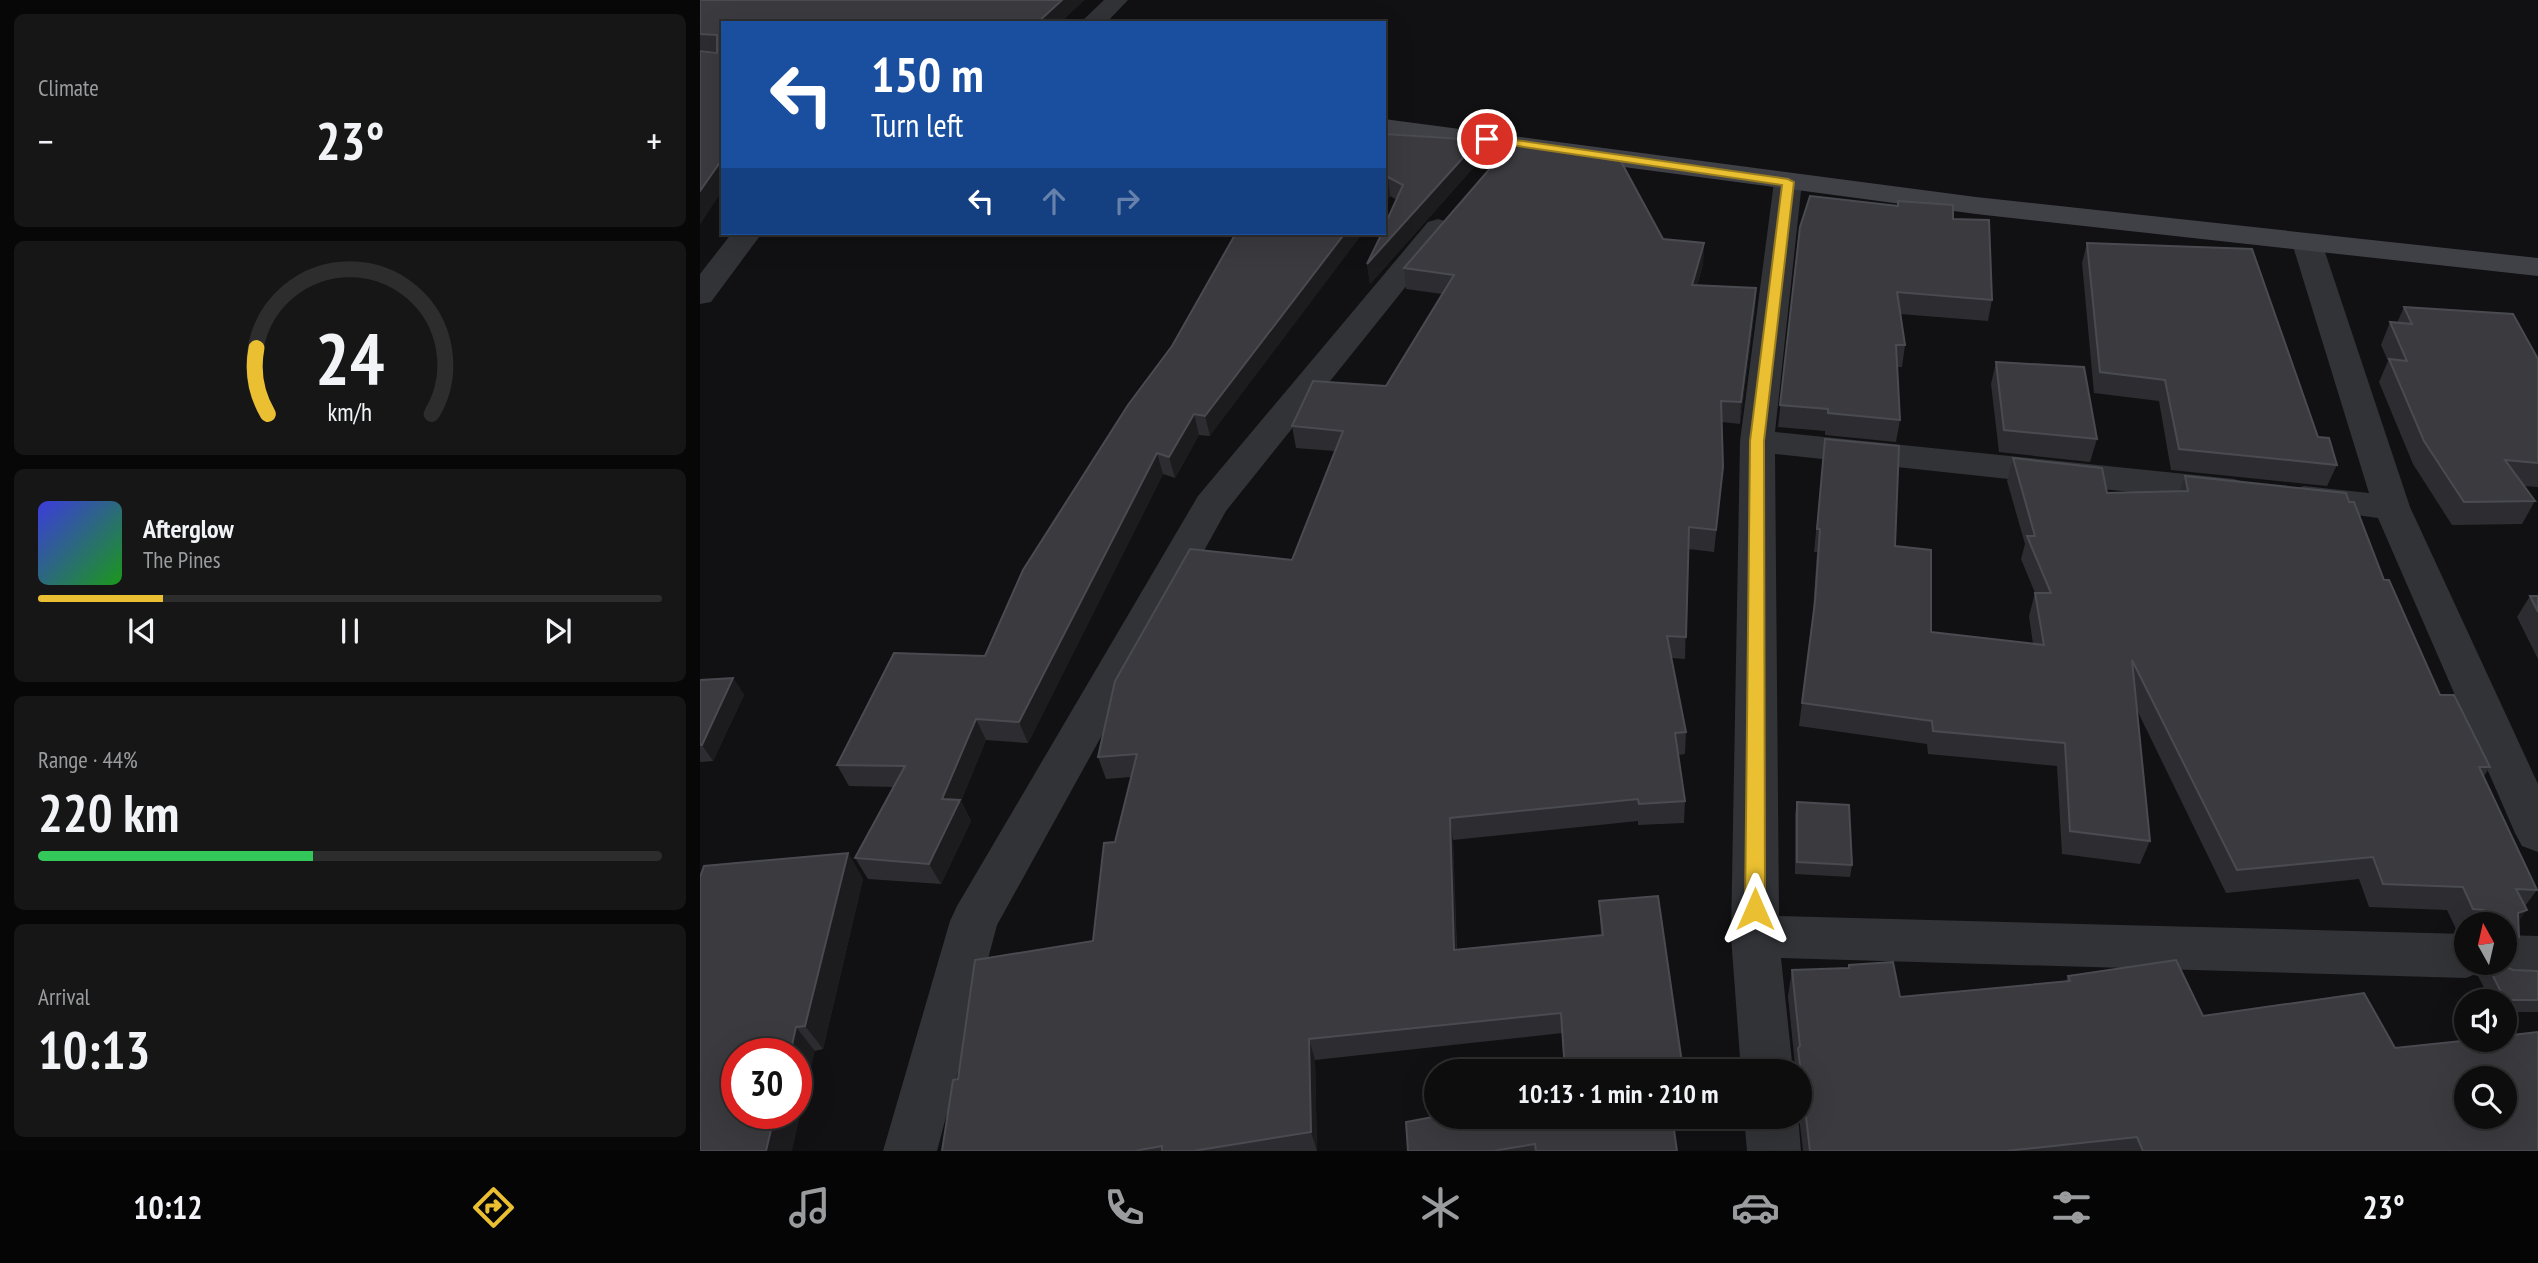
<!DOCTYPE html>
<meta charset="utf-8">
<style>
:root{--surface:#0d0d0e;--page:#161617;--text:#f1f3f6;--muted:#9a9c9e;--line:#2d2d2e;--accent:#eabf31}
body{margin:0;font-family:"PT Sans Narrow",sans-serif;background:var(--page);color:var(--text);height:100vh;display:flex;flex-direction:column;font-size:26px;white-space:nowrap}
*{box-sizing:border-box;margin:0}
p{font-size:23px;color:var(--muted)}
.icon{flex:none;width:38px;height:38px;fill:none;stroke:currentColor;stroke-width:2;stroke-linecap:round;stroke-linejoin:round}
.map{position:relative;flex:1;overflow:hidden}
.panel{display:flex;flex-direction:column;gap:14px;padding:14px;background:#070708;width:700px}
.panel>*{flex:none}
.hud{position:absolute;left:21px;top:21px;width:665px;height:214px;border-radius:0px;box-shadow:0 7px 28px #0002,0 0 0 2px var(--line);background:#1a4fa0;color:#fff;overflow:hidden}
.needle{width:46px;rotate:352deg}
.tools{position:absolute;left:1754px;top:912px;display:grid;gap:14px}
.tools a{display:grid;place-items:center;width:63px;height:63px;border-radius:50%;background:var(--surface);box-shadow:0 7px 28px #0002,0 0 0 2px var(--line);font-size:35px}
.speed{position:absolute;left:21px;top:1038px;display:flex;gap:14px;font-size:35px;font-weight:700;text-align:center}
.speed>*{display:grid;place-content:center;width:91px;height:91px;border-radius:50%;background:var(--surface);box-shadow:0 7px 28px #0002,0 0 0 2px var(--line);line-height:1}
.speed .limit{border:10px solid #d22;background:#fff;color:#111}
.pin{position:absolute;display:grid;place-items:center;width:60px;height:60px;color:#fff;margin:-30px;border:4px solid #fff;border-radius:50%;box-shadow:0 2px 7px #0007}
.me{position:absolute;width:77px;margin:-38px;rotate:0deg;stroke-linejoin:round;filter:drop-shadow(0 0 5px #0008)}
.turn{display:flex;align-items:center;gap:24px;height:147px;padding:0 35px;font-size:32px}
.turn .icon{width:91px;height:91px;stroke-width:2.5}
.turn b{display:block;font-size:49px;line-height:60px}
.lanes{display:flex;align-items:center;height:66px;padding:0 35px;background:#0003;justify-content:center;gap:35px;direction:ltr}
.lanes .off{opacity:.35}
.big{font-size:52px;font-weight:800;line-height:1.1}
.panel .widget{flex:1;display:flex;flex-direction:column;justify-content:center;gap:10px;min-width:0;padding:0 24px;border-radius:10px;background:var(--page)}
.panel .dial{align-items:center;gap:0}
.dial svg{height:182px;overflow:visible;fill:none;stroke:var(--line);stroke-width:7;stroke-linecap:round;text-anchor:middle}
.dial text{fill:var(--text);stroke:none}
.song{display:flex;align-items:center;gap:21px}
.cover{width:84px;height:84px;border-radius:10px;background:linear-gradient(135deg,hsl(240 70% 55%),hsl(120 70% 35%))}
.played{height:7px;border-radius:4px;background:linear-gradient(90deg,var(--accent) 20%,var(--line) 20%)}
.keys{display:flex;justify-content:space-around;direction:ltr}
.heat{display:flex;justify-content:space-between;align-items:center;font-size:38px;direction:ltr}
.charge{height:10px;border-radius:5px;background:linear-gradient(90deg,#34c759 44%,var(--line) 0)}
.trip{position:absolute;left:724px;top:1059px;width:388px;height:70px;border-radius:35px;background:var(--surface);box-shadow:0 7px 28px #0002,0 0 0 2px var(--line);font-weight:800;line-height:70px;text-align:center}
.menu{display:flex;height:112px;justify-content:space-around;align-items:center;background:#050506;color:var(--muted)}
.menu .icon{width:49px;height:49px}
.menu .selected{color:var(--accent)}
.menu b{font-size:32px;color:var(--text)}
main{display:flex;flex:1;min-height:0}
.map>svg:first-child{display:block}
.lines{fill:none;stroke-linecap:round;stroke-linejoin:round}
.street{fill:#323337;fill-rule:evenodd}
.secondary{fill:#404147;fill-rule:evenodd}
.wall{fill:#2d2d31}
.shaded-wall{fill:#1c1c1f}
.building{fill:#3a3a3f;stroke:#4a4b51;stroke-width:2;fill-rule:evenodd}
.route{fill:#eabf31;stroke:#987c20;stroke-width:2}
</style>
<main>
<section class="panel">
<div class="widget"><p>Climate</p>
<div class="heat"><a>−</a><b class="big">23°</b><a>+</a></div>
</div>
<div class="widget dial"><svg viewBox="0 0 100 80">
<path d="M14 69A42 42 0 1 1 86 69"/>
<path d="M14 69A42 42 0 0 1 9 40" stroke="#eabf31"/>
<text x="50" y="56" font-size="32" font-weight="700">24</text>
<text x="50" y="72" font-size="11">km/h</text>
</svg></div>
<div class="widget">
<div class="song"><i class="cover"></i><div><b>Afterglow</b><p>The Pines</p></div></div>
<div class="played"></div>
<div class="keys"><svg class="icon" aria-label="previous" viewBox="0 0 24 24"><path d="M18 5L8 12l10 7zM5 5v14"/></svg><svg class="icon" aria-label="pause" viewBox="0 0 24 24"><path d="M8 5v14M16 5v14"/></svg><svg class="icon" aria-label="next" viewBox="0 0 24 24"><path d="M6 5l10 7-10 7zM19 5v14"/></svg></div>
</div>
<div class="widget"><p>Range · 44%</p><b class="big">220 km</b><div class="charge"></div></div>
<div class="widget"><p>Arrival</p><b class="big">10:13</b></div>
</section>
<div class="map">
<svg width="1838" height="1151" viewBox="0 0 1838 1151">
<rect width="100%" height="100%" fill="#111113"/>
<g class="lines">
<g class="street">
<path d="M 404,0 L 428,0 L 406,23 L 380,23 Z"/>
<path d="M 1088,174 L 1098,176 L 1102,182 L 1075,432 L 1534,479 L 1547,483 L 1552,491 L 1547,499 L 1534,503 L 1075,454 L 1079,916 L 1766,934 L 1766,962 L 1804,962 L 1804,935 L 1838,936 L 1838,980 L 1804,979 L 1787,972 L 1785,968 L 1783,971 L 1766,978 L 1081,958 L 1093,1071 L 1041,1071 L 1031,936 L 1040,441 L 1074,182 L 1078,176 Z"/>
<path d="M 738,219 L 748,222 L 753,228 L 748,234 L 526,511 L 297,925 L 237,1151 L 183,1151 L 250,921 L 257,906 L 498,496 L 728,222 Z"/>
<path d="M 32,233 L 62,233 L 11,302 L 0,304 L 0,274 Z"/>
<path d="M 1607,234 L 1617,237 L 1622,243 L 1710,507 L 1838,784 L 1838,852 L 1822,846 L 1815,833 L 1678,518 L 1591,506 L 1586,498 L 1591,490 L 1604,486 L 1669,493 L 1592,243 L 1597,237 Z"/>
<path d="M 1044,1116 L 1098,1116 L 1101,1151 L 1047,1151 Z"/>
</g>
<path class="secondary" d="M 684,119 L 1276,197 L 1838,258 L 1838,276 L 1276,214 L 684,135 Z"/>
</g>
<g class="wall">
<path d="M 0,0 L 384,0 L 360,23 L 23,23 L 23,189 L 0,224 L 0,51 L 17,53 L 17,52 L 0,50 Z"/>
<path d="M 684,134 L 781,159 L 670,284 L 667,264 L 697,200 L 690,196 L 684,204 Z"/>
<path d="M 1253,219 L 1292,300 L 1288,321 L 1200,314 L 1205,345 L 1202,367 L 1197,367 L 1200,420 L 1196,442 L 1125,435 L 1125,431 L 1078,427 L 1100,227 Z"/>
<path d="M 536,233 L 510,436 L 499,435 L 475,478 L 463,474 L 328,743 L 286,740 L 261,801 L 271,821 L 241,884 L 168,879 L 155,858 L 194,787 L 149,786 L 137,765 L 285,656 L 472,346 Z"/>
<path d="M 963,239 L 1004,243 L 1003,264 L 997,286 L 1056,288 L 1055,309 L 1040,424 L 1022,422 L 1021,489 L 1014,552 L 988,549 L 985,659 L 971,658 L 986,732 L 985,754 L 978,755 L 985,801 L 984,823 L 938,825 L 938,821 L 753,840 L 757,950 L 901,935 L 899,901 L 982,1063 L 982,1071 L 864,1071 L 862,1033 L 615,1060 L 617,1151 L 242,1151 L 258,1079 L 393,941 L 415,842 L 431,777 L 406,779 L 398,757 L 592,560 L 635,451 L 596,448 L 592,426 L 686,386 L 742,294 L 706,289 L 704,268 Z"/>
<path d="M 1387,243 L 1618,437 L 1637,465 L 1627,486 L 1471,470 L 1459,401 L 1394,393 L 1382,263 Z"/>
<path d="M 1704,307 L 1838,359 L 1838,487 L 1824,486 L 1835,501 L 1822,524 L 1752,525 L 1713,464 L 1679,382 L 1688,361 L 1681,345 L 1690,322 L 1697,323 Z"/>
<path d="M 1296,362 L 1397,439 L 1390,462 L 1299,452 L 1291,384 Z"/>
<path d="M 1125,439 L 1195,546 L 1231,632 L 1333,644 L 1329,616 L 1335,593 L 1321,559 L 1325,544 L 1307,481 L 1313,458 L 1407,493 L 1479,492 L 1485,476 L 1649,502 L 1684,580 L 1740,695 L 1790,767 L 1784,776 L 1837,890 L 1825,906 L 1818,921 L 1819,937 L 1804,956 L 1804,924 L 1766,924 L 1766,932 L 1757,931 L 1747,910 L 1669,907 L 1659,879 L 1526,893 L 1437,710 L 1450,841 L 1440,864 L 1362,854 L 1357,766 L 1228,754 L 1227,744 L 1099,726 L 1112,624 L 1117,552 L 1114,552 Z"/>
<path d="M 1830,596 L 1838,596 L 1838,659 L 1817,617 Z"/>
<path d="M 33,678 L 44,695 L 13,761 L 0,762 L 0,680 Z"/>
<path d="M 1097,802 L 1152,865 L 1150,877 L 1095,874 L 1095,814 Z"/>
<path d="M 148,853 L 163,879 L 123,1049 L 115,1051 L 0,1151 Z"/>
<path d="M 1787,964 L 1813,970 L 1838,971 L 1838,1012 L 1804,1012 L 1804,1001 L 1791,1001 L 1778,976 Z"/>
<path d="M 1149,965 L 1200,997 L 1366,981 L 1368,976 L 1503,1016 L 1695,1048 L 1838,1151 L 1103,1151 L 1099,1116 L 1101,1116 L 1101,1071 L 1094,1071 L 1095,1065 L 1088,996 L 1092,970 L 1148,968 Z"/>
<path d="M 738,1116 L 977,1151 L 708,1151 Z"/>
</g>
<g class="shaded-wall">
<path d="M 362,0 L 384,0 L 360,23 L 337,23 Z"/>
<path d="M 779,140 L 781,159 L 670,284 L 667,264 Z"/>
<path d="M 23,158 L 23,189 L 0,224 L 0,191 Z"/>
<path d="M 688,177 L 690,196 L 684,204 L 684,182 Z"/>
<path d="M 645,233 L 663,233 L 510,436 L 505,416 Z"/>
<path d="M 1004,243 L 1003,264 L 991,306 L 992,285 Z"/>
<path d="M 1056,288 L 1055,309 L 1040,424 L 1041,402 Z"/>
<path d="M 494,414 L 499,435 L 475,478 L 469,457 Z"/>
<path d="M 457,453 L 463,474 L 328,743 L 319,722 Z"/>
<path d="M 33,678 L 44,695 L 13,761 L 2,745 Z"/>
<path d="M 276,719 L 286,740 L 261,801 L 271,821 L 241,884 L 229,864 L 242,799 Z"/>
<path d="M 750,818 L 753,840 L 757,971 L 754,950 Z"/>
<path d="M 148,853 L 163,879 L 123,1049 L 105,1026 Z"/>
<path d="M 1827,910 L 1810,933 L 1818,913 Z"/>
<path d="M 96,1027 L 115,1051 L 92,1151 L 66,1151 L 75,1113 L 96,1113 L 96,1054 L 90,1054 Z"/>
<path d="M 609,1039 L 615,1060 L 617,1151 L 611,1132 Z"/>
</g>
<g class="building">
<path d="M 0,0 L 362,0 L 337,23 L 23,23 L 23,158 L 0,191 L 0,51 L 17,53 L 17,35 L 0,34 Z"/>
<path d="M 684,134 L 779,140 L 667,264 L 682,233 L 684,233 L 684,227 L 703,185 L 688,177 L 684,182 Z"/>
<path d="M 812,143 L 919,158 L 963,239 L 1004,243 L 992,285 L 1056,288 L 1041,402 L 1021,401 L 1023,467 L 1016,530 L 989,527 L 986,637 L 967,636 L 986,732 L 975,733 L 985,801 L 939,804 L 938,799 L 750,818 L 754,950 L 903,935 L 899,901 L 958,896 L 982,1063 L 964,1064 L 965,1071 L 865,1071 L 861,1013 L 609,1039 L 611,1132 L 493,1151 L 462,1151 L 462,1146 L 434,1151 L 242,1151 L 253,1080 L 258,1079 L 275,960 L 393,941 L 404,843 L 415,842 L 437,754 L 398,757 L 415,681 L 490,549 L 592,560 L 643,431 L 592,426 L 613,381 L 686,386 L 754,275 L 704,268 Z"/>
<path d="M 1110,196 L 1198,206 L 1198,201 L 1253,205 L 1253,219 L 1289,220 L 1292,300 L 1197,292 L 1205,345 L 1196,345 L 1200,420 L 1128,413 L 1128,409 L 1080,405 L 1100,227 Z"/>
<path d="M 536,233 L 645,233 L 505,416 L 494,414 L 469,457 L 457,453 L 319,722 L 276,719 L 242,799 L 260,800 L 229,864 L 155,858 L 205,766 L 137,765 L 194,653 L 285,656 L 323,570 L 428,405 L 472,346 Z"/>
<path d="M 1387,243 L 1552,249 L 1618,437 L 1629,438 L 1637,465 L 1479,449 L 1465,380 L 1400,372 Z"/>
<path d="M 1704,307 L 1813,314 L 1838,359 L 1838,463 L 1805,460 L 1835,501 L 1764,502 L 1724,441 L 1689,359 L 1707,361 L 1690,322 L 1712,324 Z"/>
<path d="M 1296,362 L 1384,367 L 1397,439 L 1304,430 Z"/>
<path d="M 1125,439 L 1199,446 L 1195,546 L 1231,550 L 1231,632 L 1344,645 L 1335,593 L 1351,593 L 1327,536 L 1335,536 L 1313,458 L 1402,468 L 1407,493 L 1488,491 L 1485,476 L 1646,493 L 1649,502 L 1654,502 L 1684,580 L 1689,580 L 1740,695 L 1754,695 L 1790,767 L 1779,767 L 1837,890 L 1816,889 L 1827,910 L 1818,913 L 1819,937 L 1804,937 L 1804,924 L 1786,924 L 1784,910 L 1773,909 L 1763,887 L 1683,884 L 1673,857 L 1537,870 L 1432,660 L 1450,841 L 1370,831 L 1365,743 L 1233,731 L 1232,721 L 1102,703 L 1115,602 L 1120,529 L 1117,529 Z"/>
<path d="M 1830,596 L 1838,596 L 1838,612 Z"/>
<path d="M 33,678 L 2,745 L 0,745 L 0,680 Z"/>
<path d="M 1097,802 L 1149,805 L 1152,865 L 1097,862 Z"/>
<path d="M 148,853 L 105,1026 L 96,1027 L 90,1054 L 37,1054 L 37,1113 L 75,1113 L 66,1151 L 0,1151 L 0,877 L 4,866 Z"/>
<path d="M 1476,960 L 1503,1016 L 1664,993 L 1695,1048 L 1771,1040 L 1804,1040 L 1804,1036 L 1838,1032 L 1838,1151 L 1443,1151 L 1437,1137 L 1305,1151 L 1110,1151 L 1098,1048 L 1100,1046 L 1092,970 L 1149,968 L 1149,965 L 1193,962 L 1200,997 L 1370,981 L 1368,976 ZM 1766,1078 L 1804,1078 L 1804,1116 L 1766,1116 Z"/>
<path d="M 1791,962 L 1795,962 L 1813,970 L 1838,971 L 1838,1000 L 1805,1000 L 1787,964 Z"/>
<path d="M 738,1116 L 972,1116 L 977,1151 L 836,1151 L 835,1144 L 793,1151 L 708,1151 L 706,1122 Z"/>
</g>
<path class="route" d="M 787,136 L 1088,179 L 1094,182 L 1064,441 L 1065,909 L 1062,915 L 1055,917 L 1048,915 L 1045,909 L 1050,441 L 1082,185 L 783,141 L 783,137 Z"/>
</svg>
<div class="tools">
<a><svg class="needle" viewBox="-14 -14 28 28"><path d="M0-13l5 13h-10z" fill="#e53935"/><path d="M0 13l5-13h-10z" fill="#9a9c9e"/></svg></a>
<a><svg class="icon" aria-label="sound" viewBox="0 0 24 24"><path d="M4 9h4l5-4v14l-5-4H4zM17 9q2 3 0 6"/></svg></a>
<a><svg class="icon" aria-label="search" viewBox="0 0 24 24"><circle cx="10" cy="10" r="6"/><path d="M15 15l6 6"/></svg></a>
</div>
<div class="speed"><div class="limit">30</div></div>
<div class="pin" style="left:787px;top:139px;background:#d93025"><svg class="icon" aria-label="arrive" viewBox="0 0 24 24"><path d="M6 21V4h12l-3 4 3 4H6"/></svg></div>
<svg class="me" style="left:1055px;top:909px" viewBox="-20 -20 40 40"><path d="M0-17L14 15 0 8-14 15z" fill="#eabf31" stroke="#fff" stroke-width="4"/></svg>
<div class="trip">10:13 · 1 min · 210 m</div>
<div class="hud">
<div class="turn"><svg class="icon" aria-label="left" viewBox="0 0 24 24"><path d="M17 20v-9H6M10 6l-5 5 5 5"/></svg><div><b>150 m</b>Turn left</div></div>
<div class="lanes"><svg class="icon" aria-label="left" viewBox="0 0 24 24"><path d="M17 20v-9H6M10 6l-5 5 5 5"/></svg><svg class="icon off" aria-label="ahead" viewBox="0 0 24 24"><path d="M12 20V5M6 11l6-6 6 6"/></svg><svg class="icon off" aria-label="right" viewBox="0 0 24 24"><path d="M7 20v-9h11M14 6l5 5-5 5"/></svg></div>
</div>
</div>
</main>
<nav class="menu">
<b>10:12</b>
<svg class="icon selected" aria-label="directions" viewBox="0 0 24 24"><path d="M12 3l9 9-9 9-9-9zM9 14v-3h6M13 9l2 2-2 2"/></svg>
<svg class="icon" aria-label="music" viewBox="0 0 24 24"><path d="M9 18V5l10-2v13"/><circle cx="6" cy="18" r="3"/><circle cx="16" cy="16" r="3"/></svg>
<svg class="icon" aria-label="phone" viewBox="0 0 24 24"><path d="M5 4h4l2 5-3 2q2 4 5 5l2-3 5 2v4C11 20 4 13 5 4z"/></svg>
<svg class="icon" aria-label="climate" viewBox="0 0 24 24"><path d="M12 3v18M4 7l16 10M4 17L20 7"/></svg>
<svg class="icon" aria-label="car" viewBox="0 0 24 24"><path d="M5 17H2v-5l4-1 3-4h7l3 4 3 1v5h-3M9 17h6M6 11h13"/><circle cx="7" cy="17" r="2"/><circle cx="17" cy="17" r="2"/></svg>
<svg class="icon" aria-label="filters" viewBox="0 0 24 24"><path d="M4 7h16M4 17h16"/><circle cx="9" cy="7" r="2"/><circle cx="15" cy="17" r="2"/></svg>
<b>23°</b>
</nav>
